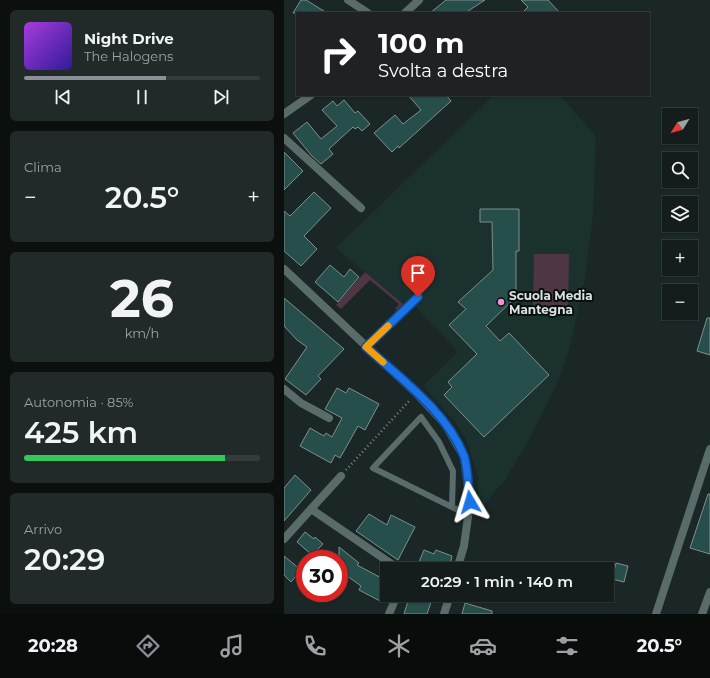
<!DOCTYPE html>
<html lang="it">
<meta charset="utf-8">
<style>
:root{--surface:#141d1c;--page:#212a29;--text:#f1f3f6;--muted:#9da2a3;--line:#333b3b;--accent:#8c9099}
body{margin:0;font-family:Montserrat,sans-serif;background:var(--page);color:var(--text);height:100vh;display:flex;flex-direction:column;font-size:15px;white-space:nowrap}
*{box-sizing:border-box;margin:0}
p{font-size:13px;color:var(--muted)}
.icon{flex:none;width:22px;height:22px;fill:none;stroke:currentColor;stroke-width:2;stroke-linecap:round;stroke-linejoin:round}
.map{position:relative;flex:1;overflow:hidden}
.details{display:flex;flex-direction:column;gap:10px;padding:10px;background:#0b100f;width:284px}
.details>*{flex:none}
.guide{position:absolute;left:12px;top:12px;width:354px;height:84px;border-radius:0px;box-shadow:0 1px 3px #0004,0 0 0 1px var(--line);background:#202124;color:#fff;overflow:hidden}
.needle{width:26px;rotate:233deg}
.buttons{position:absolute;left:378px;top:108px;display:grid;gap:8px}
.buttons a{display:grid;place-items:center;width:36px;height:36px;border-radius:0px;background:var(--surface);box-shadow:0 1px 3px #0004,0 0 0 1px var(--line);font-size:20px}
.speed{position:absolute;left:12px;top:550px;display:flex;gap:8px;font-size:20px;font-weight:700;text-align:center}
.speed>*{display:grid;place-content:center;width:52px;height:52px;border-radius:50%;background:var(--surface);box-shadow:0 1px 3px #0004,0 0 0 1px var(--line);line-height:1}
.speed .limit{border:6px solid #d22;background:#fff;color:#111}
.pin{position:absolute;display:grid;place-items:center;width:34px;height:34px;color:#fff;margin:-41px -17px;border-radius:50% 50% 50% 0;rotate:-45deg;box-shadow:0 0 4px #0007}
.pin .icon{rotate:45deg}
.me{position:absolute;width:44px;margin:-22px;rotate:353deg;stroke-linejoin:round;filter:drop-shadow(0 0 3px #0008)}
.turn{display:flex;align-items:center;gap:14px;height:84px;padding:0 16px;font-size:18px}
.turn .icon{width:52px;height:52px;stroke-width:2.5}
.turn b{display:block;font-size:28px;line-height:34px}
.big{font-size:30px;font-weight:600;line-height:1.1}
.details .card{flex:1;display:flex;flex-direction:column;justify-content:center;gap:6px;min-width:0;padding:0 14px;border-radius:6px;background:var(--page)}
.details .dial{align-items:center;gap:0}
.dial b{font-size:52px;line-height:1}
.song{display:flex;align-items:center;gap:12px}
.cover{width:48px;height:48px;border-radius:6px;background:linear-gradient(135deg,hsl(280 70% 55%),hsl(250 70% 35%))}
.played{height:4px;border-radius:2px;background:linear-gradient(90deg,var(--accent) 60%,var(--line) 60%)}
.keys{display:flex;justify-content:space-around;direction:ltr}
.heat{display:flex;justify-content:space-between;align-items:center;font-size:22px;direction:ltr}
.charge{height:6px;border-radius:3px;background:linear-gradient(90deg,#34c759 85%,var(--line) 0)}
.trip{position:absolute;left:96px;top:562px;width:234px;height:40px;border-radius:0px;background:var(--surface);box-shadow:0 1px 3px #0004,0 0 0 1px var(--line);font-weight:600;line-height:40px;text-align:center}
.tab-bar{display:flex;height:64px;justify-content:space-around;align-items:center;background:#080c0b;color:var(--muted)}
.tab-bar .icon{width:28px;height:28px}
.tab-bar .current{color:var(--accent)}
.tab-bar b{font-size:18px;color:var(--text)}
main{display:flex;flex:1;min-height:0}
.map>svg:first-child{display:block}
.built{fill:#1b312e}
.green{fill:#4e3645}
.building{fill:#264e4a;stroke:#7f8f8d}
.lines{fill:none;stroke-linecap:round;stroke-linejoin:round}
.path{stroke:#7c8785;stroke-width:2.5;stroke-dasharray:1 3;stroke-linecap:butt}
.service{stroke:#5a6c69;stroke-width:6}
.minor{stroke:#5a6c69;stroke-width:8}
.tertiary{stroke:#5a6c69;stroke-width:8}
.route-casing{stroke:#114b97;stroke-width:10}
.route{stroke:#1a73e8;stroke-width:7}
.slow{stroke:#f59e0b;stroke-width:7}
.poi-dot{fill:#f491d4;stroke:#090f0e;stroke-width:1.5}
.labels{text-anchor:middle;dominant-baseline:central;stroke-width:4;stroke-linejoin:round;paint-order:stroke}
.poi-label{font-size:12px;font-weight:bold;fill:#dae3e1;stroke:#090f0e;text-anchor:start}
</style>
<main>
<section class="details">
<div class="card">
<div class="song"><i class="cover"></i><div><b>Night Drive</b><p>The Halogens</p></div></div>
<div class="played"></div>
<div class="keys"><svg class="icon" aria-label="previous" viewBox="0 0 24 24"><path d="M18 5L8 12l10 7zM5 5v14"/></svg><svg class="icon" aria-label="pause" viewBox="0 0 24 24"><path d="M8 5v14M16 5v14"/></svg><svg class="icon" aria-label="next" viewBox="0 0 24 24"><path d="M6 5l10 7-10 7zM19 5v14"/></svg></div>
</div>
<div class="card"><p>Clima</p>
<div class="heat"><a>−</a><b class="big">20.5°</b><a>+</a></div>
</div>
<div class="card dial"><b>26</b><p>km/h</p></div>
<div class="card"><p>Autonomia · 85%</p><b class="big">425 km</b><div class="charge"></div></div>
<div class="card"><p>Arrivo</p><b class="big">20:29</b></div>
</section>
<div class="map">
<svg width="426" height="614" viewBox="0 0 426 614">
<rect width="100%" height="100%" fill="#1a2726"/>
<path class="built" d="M 210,95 L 276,95 L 309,133 L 312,138 L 309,215 L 301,280 L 285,350 L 274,382 L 245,440 L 221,480 L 194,512 L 194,476 L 182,439 L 171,422 L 139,386 L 174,352 L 132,307 L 140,299 L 132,291 L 119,304 L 52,248 Z"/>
<g class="green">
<path d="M 250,254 L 285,254 L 284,315 L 249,314 Z"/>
<path d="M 81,272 L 119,304 L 113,310 L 111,309 L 115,304 L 86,280 L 57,309 L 52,305 Z"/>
</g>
<g class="building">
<path d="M 17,0 L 22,0 L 43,13 L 9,13 Z"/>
<path d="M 162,0 L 201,0 L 181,13 L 146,13 Z"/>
<path d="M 237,0 L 264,0 L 276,13 L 238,13 L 244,7 Z"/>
<path d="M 124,95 L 162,95 L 167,101 L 115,148 L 114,146 L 108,152 L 90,133 L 111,115 L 119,124 L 137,110 Z"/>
<path d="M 60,100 L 71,113 L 74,111 L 86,124 L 78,131 L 74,127 L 71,129 L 69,127 L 45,149 L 49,154 L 37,164 L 27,155 L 9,133 L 23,122 L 37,139 L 53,126 L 38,110 L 49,101 L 53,106 Z"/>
<path d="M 0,152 L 19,171 L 0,190 Z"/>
<path d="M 30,192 L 47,208 L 20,236 L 33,249 L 17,266 L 0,251 L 0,211 L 6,216 Z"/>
<path d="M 196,209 L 235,209 L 235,251 L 232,251 L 232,297 L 202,326 L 216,341 L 225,333 L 265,375 L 200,437 L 160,395 L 168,387 L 164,382 L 193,354 L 165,325 L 182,309 L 174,302 L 209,270 L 208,222 L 196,222 Z"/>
<path d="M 46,265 L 60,277 L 66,269 L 75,277 L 54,302 L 31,282 Z"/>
<path d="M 0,298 L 60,349 L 34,376 L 37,379 L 22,395 L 1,379 L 23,347 L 13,340 L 0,326 Z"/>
<path d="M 423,318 L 426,318 L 426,355 L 413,351 Z"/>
<path d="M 53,388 L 62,393 L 65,388 L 95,404 L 81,430 L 74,426 L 56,458 L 51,455 L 47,463 L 16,446 L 26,428 L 40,436 L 42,433 L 48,437 L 58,418 L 41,409 Z"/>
<path d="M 11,475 L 27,490 L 0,521 L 0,488 Z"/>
<path d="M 424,494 L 426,494 L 426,554 L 406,548 Z"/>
<path d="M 85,514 L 103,525 L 107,515 L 131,527 L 114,560 L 72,531 Z"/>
<path d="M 21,532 L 30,539 L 31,537 L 39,544 L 28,555 L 13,542 Z"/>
<path d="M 55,547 L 75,563 L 73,565 L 103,581 L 103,594 L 98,602 L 75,590 L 77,586 L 55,570 Z"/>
<path d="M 140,550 L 150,554 L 152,550 L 168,556 L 165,569 L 132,569 Z"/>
<path d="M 0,556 L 17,570 L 7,582 L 0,575 Z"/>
<path d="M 332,563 L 344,566 L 340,582 L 328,579 Z"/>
<path d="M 126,595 L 147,602 L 143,614 L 120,614 Z"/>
<path d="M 181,603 L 208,611 L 208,614 L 178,614 Z"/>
</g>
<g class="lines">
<path class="path" d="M 62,470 L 126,400"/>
<path class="service" d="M 168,507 L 169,471 L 155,442 L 137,417 L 89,468 L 184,515"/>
<g class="minor">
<path d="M 64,0 L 84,13"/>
<path d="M 0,138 L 77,208"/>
<path d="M 0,269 L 132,393 L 161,424 L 180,457 L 186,502 L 180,546 L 173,569"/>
<path d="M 82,347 L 133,297"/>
<path d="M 0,389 L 17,403 L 45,418"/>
<path d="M 27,509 L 57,476"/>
<path d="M 0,539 L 27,509 L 115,569"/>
<path d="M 105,614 L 113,595"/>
<path d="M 160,614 L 166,595"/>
<path d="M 372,614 L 426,449"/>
<path d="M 418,614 L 426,592"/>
</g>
<g class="tertiary">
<path d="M 121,13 L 135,0"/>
<path d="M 0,114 L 27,95"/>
</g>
</g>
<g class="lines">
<g class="route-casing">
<path id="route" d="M 134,297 L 82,347 C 117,379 162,411 180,456 C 184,468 184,489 186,502"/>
</g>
<use href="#route" class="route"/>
<path class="slow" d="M 99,362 L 82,347 L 104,326"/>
</g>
<circle class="poi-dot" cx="217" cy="302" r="4"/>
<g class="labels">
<g class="poi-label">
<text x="225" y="295">Scuola Media<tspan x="225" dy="14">Mantegna</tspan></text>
</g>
</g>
</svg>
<div class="buttons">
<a><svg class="needle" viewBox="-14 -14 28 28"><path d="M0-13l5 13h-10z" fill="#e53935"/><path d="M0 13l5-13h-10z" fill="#9da2a3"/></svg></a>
<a><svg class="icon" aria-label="search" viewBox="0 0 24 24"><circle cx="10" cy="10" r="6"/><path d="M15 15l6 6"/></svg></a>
<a><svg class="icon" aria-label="layers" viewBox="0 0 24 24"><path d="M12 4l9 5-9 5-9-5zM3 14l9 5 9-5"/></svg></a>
<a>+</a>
<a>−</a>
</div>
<div class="speed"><div class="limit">30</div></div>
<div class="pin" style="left:134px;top:297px;background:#d93025"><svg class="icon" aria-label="arrive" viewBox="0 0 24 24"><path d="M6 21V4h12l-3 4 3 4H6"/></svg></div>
<svg class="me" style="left:186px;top:502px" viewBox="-20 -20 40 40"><path d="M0-17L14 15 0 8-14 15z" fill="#1a73e8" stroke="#fff" stroke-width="4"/></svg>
<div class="trip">20:29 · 1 min · 140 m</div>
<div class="guide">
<div class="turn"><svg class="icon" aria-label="right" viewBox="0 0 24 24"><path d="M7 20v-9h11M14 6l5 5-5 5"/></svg><div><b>100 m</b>Svolta a destra</div></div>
</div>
</div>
</main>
<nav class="tab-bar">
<b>20:28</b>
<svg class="icon current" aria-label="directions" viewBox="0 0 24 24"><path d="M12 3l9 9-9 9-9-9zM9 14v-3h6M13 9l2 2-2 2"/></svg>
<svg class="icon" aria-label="music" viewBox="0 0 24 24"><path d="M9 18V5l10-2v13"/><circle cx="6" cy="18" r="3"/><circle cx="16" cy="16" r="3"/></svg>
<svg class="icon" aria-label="phone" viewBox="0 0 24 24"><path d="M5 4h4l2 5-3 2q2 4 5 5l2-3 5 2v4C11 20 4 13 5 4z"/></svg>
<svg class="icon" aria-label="climate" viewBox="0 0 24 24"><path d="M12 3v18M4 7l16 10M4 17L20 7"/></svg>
<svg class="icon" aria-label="car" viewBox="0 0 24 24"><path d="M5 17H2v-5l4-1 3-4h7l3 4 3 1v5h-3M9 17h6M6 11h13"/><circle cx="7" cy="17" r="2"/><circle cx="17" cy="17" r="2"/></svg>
<svg class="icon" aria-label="filters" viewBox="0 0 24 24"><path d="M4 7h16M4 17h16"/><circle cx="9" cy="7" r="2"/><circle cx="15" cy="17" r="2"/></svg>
<b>20.5°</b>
</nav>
